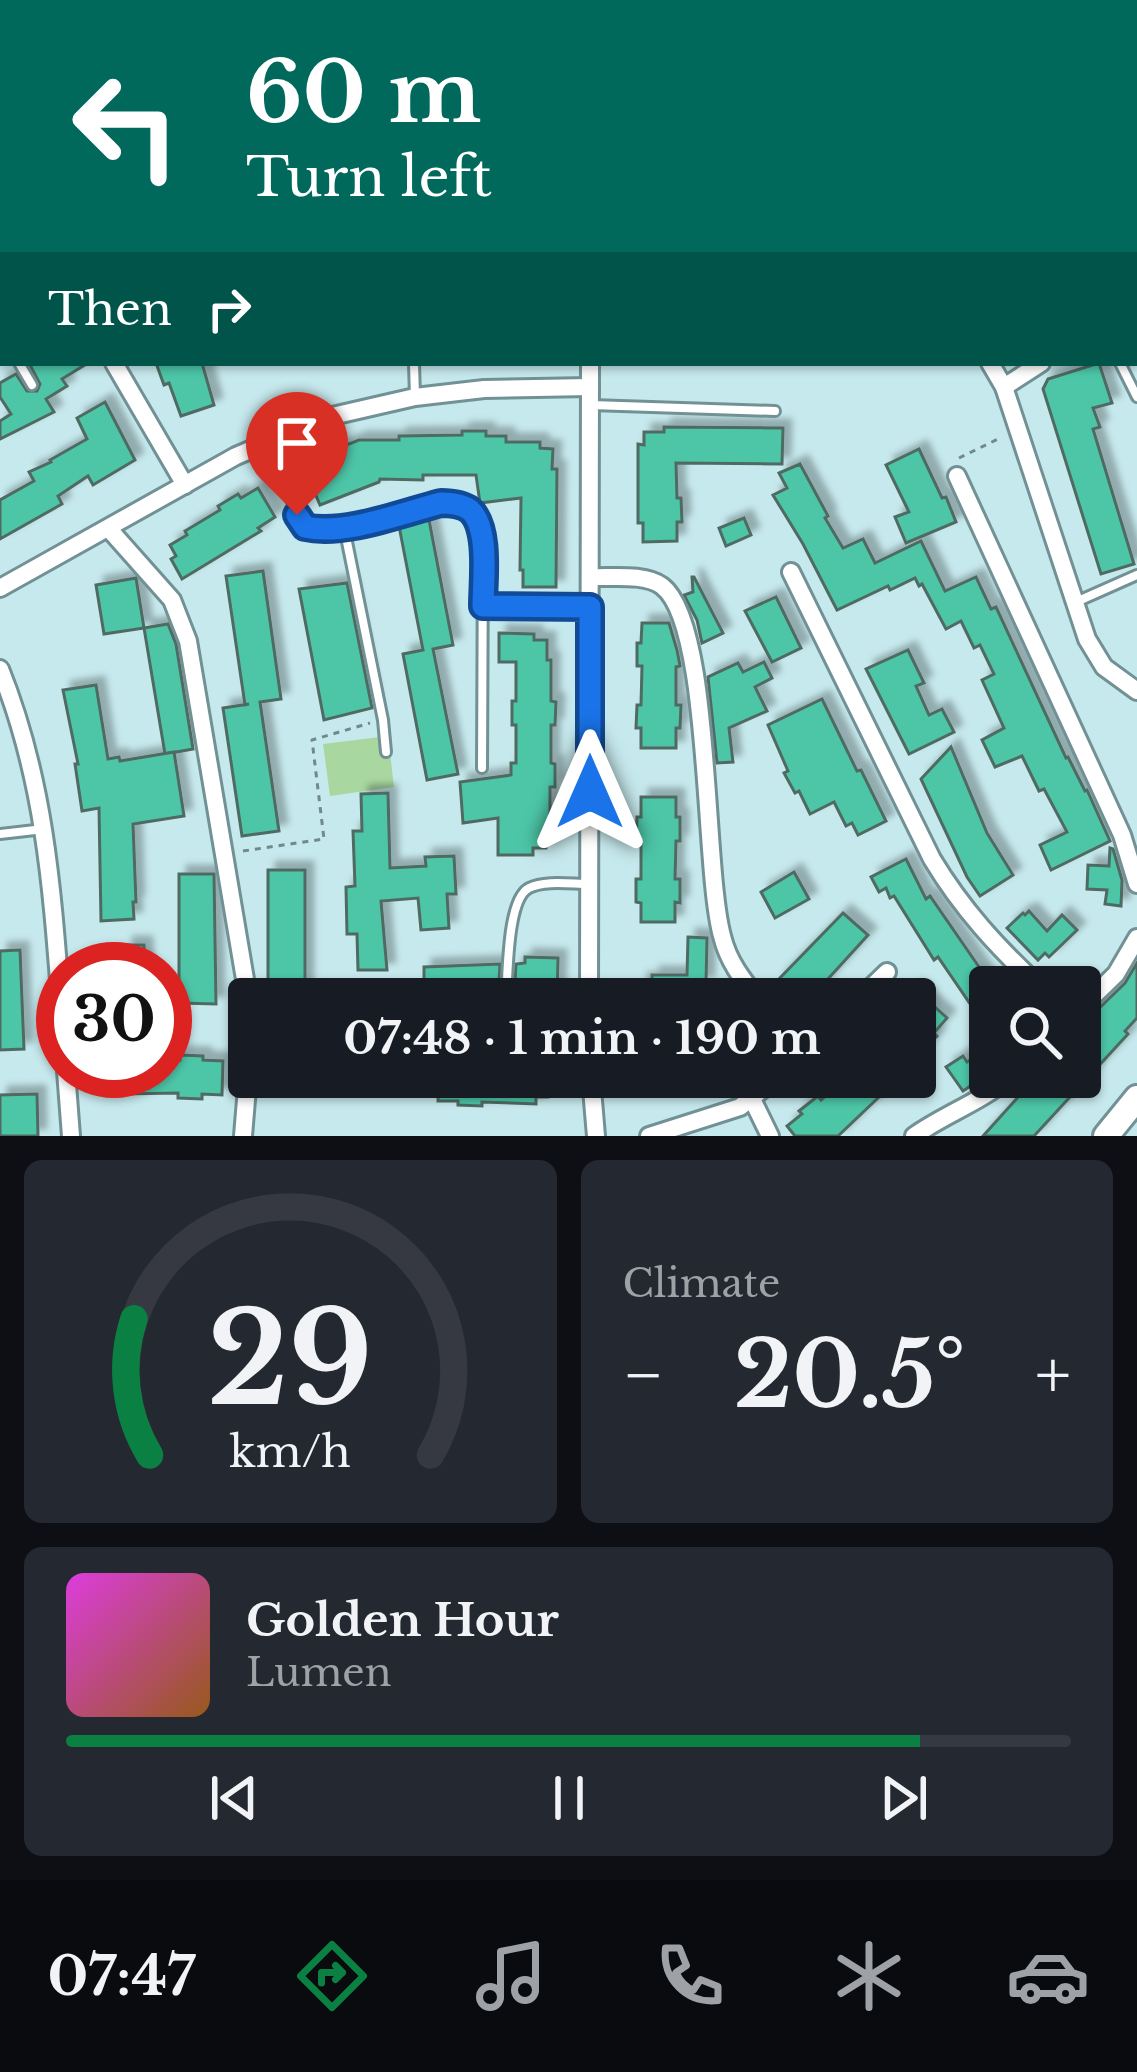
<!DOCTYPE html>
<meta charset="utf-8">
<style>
:root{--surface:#171b24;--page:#242831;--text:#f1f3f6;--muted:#9ea1a6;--line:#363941;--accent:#0b8043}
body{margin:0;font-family:"Libre Baskerville",serif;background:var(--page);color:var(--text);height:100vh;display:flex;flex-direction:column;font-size:45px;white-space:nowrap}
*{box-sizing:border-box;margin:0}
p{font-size:39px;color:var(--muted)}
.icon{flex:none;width:66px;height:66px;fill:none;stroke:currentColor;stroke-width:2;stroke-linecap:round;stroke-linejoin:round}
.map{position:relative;height:1136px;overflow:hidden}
.drawer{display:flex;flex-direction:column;gap:24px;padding:24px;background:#0d0f14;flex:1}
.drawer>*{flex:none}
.top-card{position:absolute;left:0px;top:0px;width:1137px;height:366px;box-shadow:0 3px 9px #0004;background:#00695c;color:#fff;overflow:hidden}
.buttons{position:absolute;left:969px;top:966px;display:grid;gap:24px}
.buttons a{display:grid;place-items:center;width:132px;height:132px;border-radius:12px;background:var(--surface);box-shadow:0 3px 9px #0004;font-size:60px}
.speed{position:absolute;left:36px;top:942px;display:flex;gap:24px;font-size:60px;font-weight:700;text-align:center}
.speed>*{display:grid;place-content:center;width:156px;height:156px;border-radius:50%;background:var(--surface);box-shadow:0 3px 9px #0004;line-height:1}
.speed .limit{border:18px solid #d22;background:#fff;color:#111}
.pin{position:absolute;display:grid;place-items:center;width:102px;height:102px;color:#fff;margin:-123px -51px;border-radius:50% 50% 50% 0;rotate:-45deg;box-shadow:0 0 12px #0007}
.pin .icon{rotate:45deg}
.me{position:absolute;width:132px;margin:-66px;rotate:0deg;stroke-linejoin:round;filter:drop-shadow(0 0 9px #0008)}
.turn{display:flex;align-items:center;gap:42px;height:252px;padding:0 48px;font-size:54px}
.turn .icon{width:156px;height:156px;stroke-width:2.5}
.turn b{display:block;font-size:84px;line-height:102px}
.then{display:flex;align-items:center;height:114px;padding:0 48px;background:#0003;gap:24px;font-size:45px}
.big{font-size:90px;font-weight:700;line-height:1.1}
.drawer .card{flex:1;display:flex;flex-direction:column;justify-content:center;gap:18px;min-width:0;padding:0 42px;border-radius:18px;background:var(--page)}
.drawer .dial{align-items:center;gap:0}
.dial svg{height:312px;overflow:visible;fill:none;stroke:var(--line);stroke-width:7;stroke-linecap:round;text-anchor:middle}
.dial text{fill:var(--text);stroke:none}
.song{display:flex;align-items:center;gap:36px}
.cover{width:144px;height:144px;border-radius:18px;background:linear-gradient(135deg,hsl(300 70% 55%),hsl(30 70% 35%))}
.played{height:12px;border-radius:6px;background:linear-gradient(90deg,var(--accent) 85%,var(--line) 85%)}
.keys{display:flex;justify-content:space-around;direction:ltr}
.heat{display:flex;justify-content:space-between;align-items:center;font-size:66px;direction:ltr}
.drawer .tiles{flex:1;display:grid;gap:24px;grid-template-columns:1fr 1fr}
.card:last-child{grid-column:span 2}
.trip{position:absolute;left:228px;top:978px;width:708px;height:120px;border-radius:12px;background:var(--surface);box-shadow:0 3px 9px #0004;font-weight:700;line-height:120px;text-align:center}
.menu{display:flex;height:192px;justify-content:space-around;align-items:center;background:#090b0e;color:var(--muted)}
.menu .icon{width:84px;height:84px}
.menu .active{color:var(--accent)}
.menu b{font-size:54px;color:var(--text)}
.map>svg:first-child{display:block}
.green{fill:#a8d79f}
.building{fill:#4ec6a8;stroke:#4f6b63;stroke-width:3;filter:url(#shadow)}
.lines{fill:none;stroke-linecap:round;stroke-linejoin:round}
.service-casing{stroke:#719195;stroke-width:14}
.minor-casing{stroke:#719195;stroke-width:22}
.secondary-casing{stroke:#719195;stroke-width:30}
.path{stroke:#71898c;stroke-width:3;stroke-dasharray:6 6;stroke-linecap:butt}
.service{stroke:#fff;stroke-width:8}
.minor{stroke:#fff;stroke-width:16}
.secondary{stroke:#fff;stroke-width:24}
.route-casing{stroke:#114b97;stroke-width:30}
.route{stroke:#1a73e8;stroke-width:21}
</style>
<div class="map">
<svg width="1137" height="1136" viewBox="0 0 1137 1136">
<defs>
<filter id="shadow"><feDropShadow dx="8" dy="-8" stdDeviation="3" flood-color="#0004"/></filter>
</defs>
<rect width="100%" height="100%" fill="#c6e9ed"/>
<path class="green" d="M 388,736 L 394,787 L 330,796 L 323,744 Z"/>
<g class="building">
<path d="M 33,363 L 88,363 L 62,379 L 67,386 L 46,399 L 54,412 L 0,439 L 0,421 L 11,414 L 0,397 L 0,383 L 16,374 L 27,391 L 37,391 L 40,384 L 30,365 Z"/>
<path d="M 156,363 L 202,363 L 214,405 L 181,416 L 169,383 L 164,385 Z"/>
<path d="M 1099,363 L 1112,403 L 1093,408 L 1100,427 L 1093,429 L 1134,564 L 1101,574 L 1043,389 L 1048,379 Z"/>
<path d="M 105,402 L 135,460 L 93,485 L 88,476 L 58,496 L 62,504 L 0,539 L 0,500 L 34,481 L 29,472 L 51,462 L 50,460 L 87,439 L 77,418 Z"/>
<path d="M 664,427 L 783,428 L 782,464 L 676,463 L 677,498 L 681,498 L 682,522 L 677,522 L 677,541 L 643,542 L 643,523 L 638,523 L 638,444 L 644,445 L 644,432 L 664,432 Z"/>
<path d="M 462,431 L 486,431 L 486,436 L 506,436 L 506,442 L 540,442 L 540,448 L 553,449 L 552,469 L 557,469 L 556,587 L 523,587 L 523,570 L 520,570 L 521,498 L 480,503 L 476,475 L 423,475 L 423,480 L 380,479 L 379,482 L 320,505 L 309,479 L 317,476 L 310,459 L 359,440 L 399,440 L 399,436 L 462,435 Z"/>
<path d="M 919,449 L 942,498 L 946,497 L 956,522 L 906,543 L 895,517 L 909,512 L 886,465 Z"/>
<path d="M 800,464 L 828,516 L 825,518 L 843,548 L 863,539 L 875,563 L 921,541 L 945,591 L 976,577 L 991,609 L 996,607 L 1066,758 L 1068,757 L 1085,791 L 1087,790 L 1110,841 L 1051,870 L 1040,845 L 1067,832 L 1044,789 L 1039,791 L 1022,756 L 995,767 L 982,740 L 1004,728 L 982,680 L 994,674 L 980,645 L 974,648 L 961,621 L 946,629 L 922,584 L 919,586 L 915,578 L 890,590 L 888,586 L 837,610 L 803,544 L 773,495 L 787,488 L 779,473 Z"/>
<path d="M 258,488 L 275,517 L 258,528 L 261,531 L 182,579 L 171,559 L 176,556 L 170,545 L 187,535 L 185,531 L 220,510 L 218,506 L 238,494 L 241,498 Z"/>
<path d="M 744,518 L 751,535 L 726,546 L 719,528 Z"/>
<path d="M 429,520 L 453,645 L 433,649 L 458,774 L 427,780 L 403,654 L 423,650 L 399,526 Z"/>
<path d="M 263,571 L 281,699 L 260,702 L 279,831 L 242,836 L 223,708 L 249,704 L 245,705 L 226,576 Z"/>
<path d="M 692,577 L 694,577 L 723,633 L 702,643 L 697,620 L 684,595 L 693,592 Z"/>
<path d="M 136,578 L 144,628 L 104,634 L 96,585 Z"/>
<path d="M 347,583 L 372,708 L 324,720 L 299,589 Z"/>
<path d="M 776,597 L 801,648 L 772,662 L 745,611 Z"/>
<path d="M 642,623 L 669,623 L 677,650 L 680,666 L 676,667 L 676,705 L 681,705 L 680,728 L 676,728 L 676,748 L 641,748 L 641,728 L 636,728 L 637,705 L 641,705 L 642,666 L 637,666 L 637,643 L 641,643 Z"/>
<path d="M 168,624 L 176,644 L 193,749 L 165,754 L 144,628 Z"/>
<path d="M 499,633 L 534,634 L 534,640 L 547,640 L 547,660 L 551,660 L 551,701 L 556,702 L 555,725 L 551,725 L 551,763 L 555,764 L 555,787 L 550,787 L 550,828 L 546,828 L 546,848 L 533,848 L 533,855 L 498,855 L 498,818 L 463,823 L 460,782 L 511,775 L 511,763 L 516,763 L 516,725 L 512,725 L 512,701 L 516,701 L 516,662 L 499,662 Z"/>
<path d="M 908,650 L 924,683 L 916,686 L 929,715 L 942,709 L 954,732 L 909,754 L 866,669 Z"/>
<path d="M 764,662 L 772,678 L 755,687 L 767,711 L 729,728 L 733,762 L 717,763 L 708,677 L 738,663 L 743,672 Z"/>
<path d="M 96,685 L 108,759 L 119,757 L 120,761 L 174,752 L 184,816 L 133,824 L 136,902 L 133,902 L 134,919 L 101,921 L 99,808 L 82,811 L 75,764 L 78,764 L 63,690 Z"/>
<path d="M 822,699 L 857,771 L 861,770 L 886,821 L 858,835 L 852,823 L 846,826 L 834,802 L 810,814 L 799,791 L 795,793 L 784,773 L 788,771 L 768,725 Z"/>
<path d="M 951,747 L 987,833 L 1013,875 L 980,896 L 967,877 L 921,779 Z"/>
<path d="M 388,793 L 390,868 L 426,866 L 425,857 L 454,856 L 456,894 L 447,894 L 449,928 L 421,930 L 418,898 L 381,901 L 387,970 L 358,970 L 357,934 L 347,934 L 346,887 L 355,886 L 353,831 L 362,831 L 361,794 Z"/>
<path d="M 641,797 L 676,797 L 676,817 L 680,817 L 680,841 L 676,841 L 675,879 L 680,879 L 680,903 L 675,902 L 675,922 L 641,922 L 641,903 L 636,902 L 636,879 L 641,879 L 641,841 L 636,840 L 637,817 L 641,817 Z"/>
<path d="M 1110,848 L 1113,849 L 1122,880 L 1121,906 L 1105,904 L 1107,890 L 1087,889 L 1088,865 L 1109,866 Z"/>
<path d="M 906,859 L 926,899 L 930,896 L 988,980 L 990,1033 L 938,957 L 934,960 L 894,896 L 890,898 L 886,888 L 879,892 L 871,877 Z"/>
<rect x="268" y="870" width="37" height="129"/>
<path d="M 794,872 L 809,899 L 775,918 L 761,892 Z"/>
<path d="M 179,874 L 214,874 L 216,1004 L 179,1003 Z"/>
<path d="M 1029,911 L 1047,931 L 1062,915 L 1077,930 L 1049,957 L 1045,953 L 1038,960 L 1007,928 L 1023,913 L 1025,915 Z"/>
<path d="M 843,913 L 868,935 L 816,992 L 814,990 L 806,999 L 799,999 L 778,980 Z"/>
<path d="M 688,937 L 707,938 L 706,984 L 687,983 L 687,999 L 640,999 L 640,981 L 652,981 L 652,975 L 687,975 Z"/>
<path d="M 125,945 L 144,945 L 145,969 L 126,969 Z"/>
<path d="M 20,950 L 24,1049 L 0,1050 L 0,951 Z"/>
<path d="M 525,957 L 558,958 L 557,999 L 514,999 L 516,964 L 525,963 Z"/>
<path d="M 1137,963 L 1137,1018 L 1125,1031 L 1128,1034 L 1034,1136 L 983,1136 L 1029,1085 L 1023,1077 L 1080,1077 L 1080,1022 L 1089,1018 L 1125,983 Z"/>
<path d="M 500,964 L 498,999 L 424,999 L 424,967 Z"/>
<path d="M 915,989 L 947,1018 L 934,1033 L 937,1036 L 915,1060 Z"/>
<path d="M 983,1051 L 990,1057 L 990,1073 L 963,1091 L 946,1067 L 963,1056 L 967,1062 Z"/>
<path d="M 180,1055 L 203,1056 L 203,1060 L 223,1061 L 222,1095 L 202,1094 L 202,1099 L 178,1098 L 178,1093 L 124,1094 L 124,1088 L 111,1088 L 111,1071 L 165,1071 L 165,1059 L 180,1060 Z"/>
<path d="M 266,1077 L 396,1077 L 396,1095 L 266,1093 Z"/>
<path d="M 439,1077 L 549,1077 L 548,1097 L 536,1097 L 536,1104 L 482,1102 L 482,1106 L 458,1105 L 458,1101 L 438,1101 Z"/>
<path d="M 847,1077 L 900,1077 L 838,1136 L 795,1136 L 787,1126 L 802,1114 L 799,1111 L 818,1096 L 821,1100 Z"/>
<path d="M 37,1094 L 38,1136 L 0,1136 L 0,1095 Z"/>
</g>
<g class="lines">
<g class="service-casing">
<g id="service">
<path d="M 16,0 L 17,3"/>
<path d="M 1134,16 L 1137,15"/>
<path d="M 0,327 L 3,333"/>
<path d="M 19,363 L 32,385"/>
<path d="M 414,363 L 415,397"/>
<path d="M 1120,363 L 1137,397"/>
<path d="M 591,405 L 775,411"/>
<path d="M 270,445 L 297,515 L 305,527 C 344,536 402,513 441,503 C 468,504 477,517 483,541 L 482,768"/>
<path d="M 344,527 L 383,720 L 386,752"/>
<path d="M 1076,602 L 1137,575"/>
<path d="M 483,606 L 588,607"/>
<path d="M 0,834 L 44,829"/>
<path d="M 506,999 C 508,974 507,899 529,888 C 545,880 571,884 588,884"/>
</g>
</g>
<g class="minor-casing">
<g id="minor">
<path d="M 791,0 L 792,3"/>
<path d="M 1108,0 L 1109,3"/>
<path d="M 0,47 L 3,45"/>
<path d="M 1134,73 L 1137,80"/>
<path d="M 0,147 L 3,153"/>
<path d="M 1134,309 L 1137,308"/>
<path d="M 114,363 L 185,485"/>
<path d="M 990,363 L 1004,387 L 1087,639 L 1104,667 L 1137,691"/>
<path d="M 1004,387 L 1041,363"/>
<path d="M 957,476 L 1122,835 L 1137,884"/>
<path d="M 109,529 L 172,600 L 188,641 L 249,1003"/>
<path d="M 791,572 L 932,859 C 962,909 998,948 1040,987"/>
<path d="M 590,577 C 610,578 645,573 662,586 C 712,624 703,867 722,936 C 728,961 742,979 758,999"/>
<path d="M 0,588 L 236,456 L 328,417 L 415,397 L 484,389 L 590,387"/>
<path d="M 0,669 C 48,788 53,906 63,1032"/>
<path d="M 589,999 L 590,363"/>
<path d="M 859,999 L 887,972"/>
<path d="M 1080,1009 L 1116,974 L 1137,938"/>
<path d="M 66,1071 L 71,1136"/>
<path d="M 591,1077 L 596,1136"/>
<path d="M 752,1099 L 770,1136"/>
<path d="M 243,1136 L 249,1064"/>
<path d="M 649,1136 L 740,1107 L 778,1077"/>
<path d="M 914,1136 C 945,1114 981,1102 1010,1077"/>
</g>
</g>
<g class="secondary-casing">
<path id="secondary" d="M 1106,1136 L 1137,1098"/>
</g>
<g class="path">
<path d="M 343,3 L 343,0"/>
<path d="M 568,3 L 569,0"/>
<path d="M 959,458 L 998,439"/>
<path d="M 243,851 L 324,839 L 312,740 L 370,723"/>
</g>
<use href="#service" class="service"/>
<use href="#minor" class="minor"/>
<use href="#secondary" class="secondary"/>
</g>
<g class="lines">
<g class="route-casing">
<path id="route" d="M 297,515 L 305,527 C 344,536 402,513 441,503 C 450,503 462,504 470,510 C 490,528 483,581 483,606 L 590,607 L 590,792"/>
</g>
<use href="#route" class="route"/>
</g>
</svg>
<div class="buttons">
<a><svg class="icon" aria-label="search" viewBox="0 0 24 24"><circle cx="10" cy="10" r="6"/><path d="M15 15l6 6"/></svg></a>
</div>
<div class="speed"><div class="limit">30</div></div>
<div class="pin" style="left:297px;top:515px;background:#d93025"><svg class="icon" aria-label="arrive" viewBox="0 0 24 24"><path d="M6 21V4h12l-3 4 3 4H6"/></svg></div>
<svg class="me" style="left:590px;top:792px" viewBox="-20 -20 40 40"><path d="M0-17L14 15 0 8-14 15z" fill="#1a73e8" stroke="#fff" stroke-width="4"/></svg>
<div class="trip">07:48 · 1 min · 190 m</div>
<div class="top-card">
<div class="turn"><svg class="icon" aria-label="left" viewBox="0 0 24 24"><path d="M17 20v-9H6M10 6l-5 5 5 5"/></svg><div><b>60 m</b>Turn left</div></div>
<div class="then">Then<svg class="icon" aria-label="right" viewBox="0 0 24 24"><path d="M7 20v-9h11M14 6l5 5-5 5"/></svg></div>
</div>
</div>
<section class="drawer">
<div class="tiles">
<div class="card dial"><svg viewBox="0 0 100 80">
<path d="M14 69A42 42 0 1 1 86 69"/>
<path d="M14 69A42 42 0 0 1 10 34" stroke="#0b8043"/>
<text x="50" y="56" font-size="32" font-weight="700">29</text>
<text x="50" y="72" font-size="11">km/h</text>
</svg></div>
<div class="card"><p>Climate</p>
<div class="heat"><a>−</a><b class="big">20.5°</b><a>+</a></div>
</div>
<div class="card">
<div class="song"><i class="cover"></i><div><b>Golden Hour</b><p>Lumen</p></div></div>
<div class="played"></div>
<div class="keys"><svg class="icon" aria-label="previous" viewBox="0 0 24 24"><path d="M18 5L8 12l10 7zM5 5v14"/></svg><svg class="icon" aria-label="pause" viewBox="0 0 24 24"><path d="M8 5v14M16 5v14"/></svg><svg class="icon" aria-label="next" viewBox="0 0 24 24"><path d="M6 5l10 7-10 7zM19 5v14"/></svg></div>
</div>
</div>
</section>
<nav class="menu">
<b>07:47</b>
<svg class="icon active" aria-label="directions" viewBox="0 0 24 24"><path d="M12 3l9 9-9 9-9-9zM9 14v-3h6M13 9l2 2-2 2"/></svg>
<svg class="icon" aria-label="music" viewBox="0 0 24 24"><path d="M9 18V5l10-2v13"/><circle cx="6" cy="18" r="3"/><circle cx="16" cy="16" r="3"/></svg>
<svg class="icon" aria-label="phone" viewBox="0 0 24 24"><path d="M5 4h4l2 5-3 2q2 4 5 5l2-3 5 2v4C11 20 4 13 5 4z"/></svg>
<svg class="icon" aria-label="climate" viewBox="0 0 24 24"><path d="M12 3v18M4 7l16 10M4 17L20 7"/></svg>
<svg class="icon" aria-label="car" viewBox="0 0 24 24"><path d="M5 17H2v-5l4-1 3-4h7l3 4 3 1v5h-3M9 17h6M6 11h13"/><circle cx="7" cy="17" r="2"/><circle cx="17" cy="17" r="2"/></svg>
</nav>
